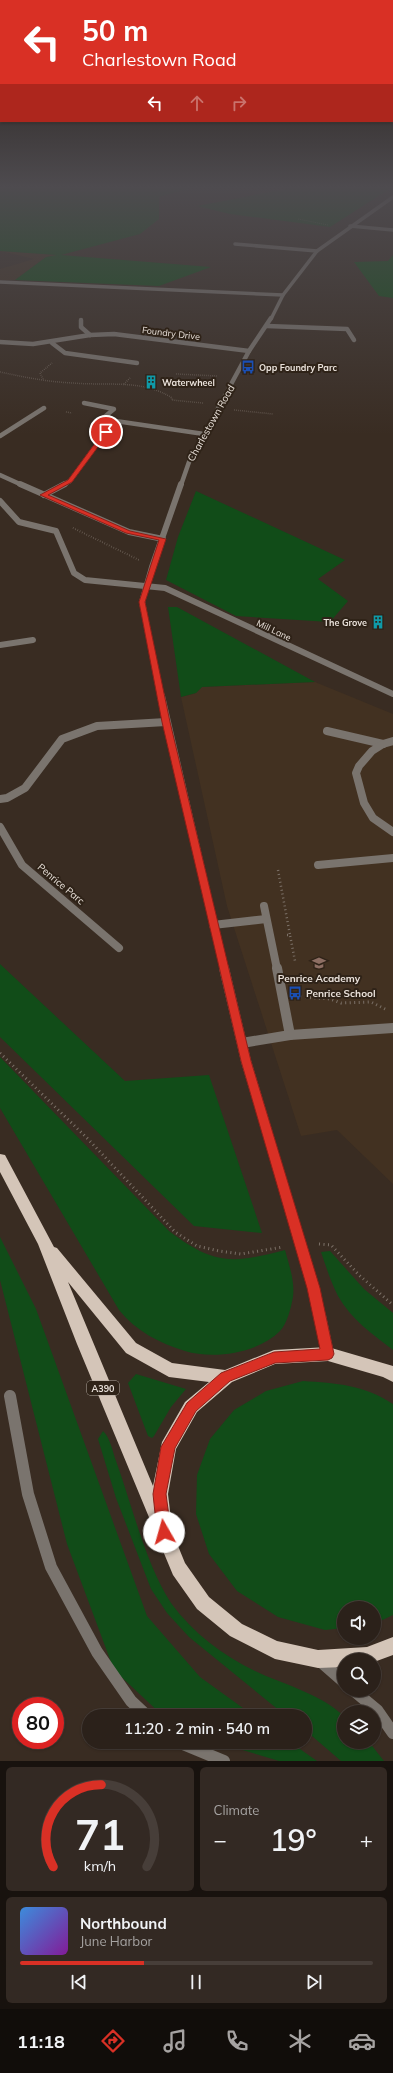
<!DOCTYPE html>
<meta charset="utf-8">
<style>
:root{--surface:#2b211a;--page:#332923;--text:#f1f3f6;--muted:#a6a3a2;--line:#473e39;--accent:#d93025}
body{margin:0;font-family:Mulish,sans-serif;background:var(--page);color:var(--text);height:100vh;display:flex;flex-direction:column;font-size:15px;white-space:nowrap}
*{box-sizing:border-box;margin:0}
p{font-size:13px;color:var(--muted)}
.icon{flex:none;width:22px;height:22px;fill:none;stroke:currentColor;stroke-width:2;stroke-linecap:round;stroke-linejoin:round}
.map{position:relative;height:1761px;overflow:hidden}
.drawer{display:flex;flex-direction:column;gap:6px;padding:6px;background:#18120e;flex:1}
.drawer>*{flex:none}
.hud{position:absolute;left:0px;top:0px;width:393px;height:122px;box-shadow:0 1px 3px #0004,0 0 0 1px var(--line);background:#d93025;color:#fff;overflow:hidden}
.tools{position:absolute;left:337px;top:1601px;display:grid;gap:8px}
.tools a{display:grid;place-items:center;width:44px;height:44px;border-radius:50%;background:var(--surface);box-shadow:0 1px 3px #0004,0 0 0 1px var(--line);font-size:20px}
.speed{position:absolute;left:12px;top:1697px;display:flex;gap:8px;font-size:20px;font-weight:700;text-align:center}
.speed>*{display:grid;place-content:center;width:52px;height:52px;border-radius:50%;background:var(--surface);box-shadow:0 1px 3px #0004,0 0 0 1px var(--line);line-height:1}
.speed .limit{border:6px solid #d22;background:#fff;color:#111}
.pin{position:absolute;display:grid;place-items:center;width:34px;height:34px;color:#fff;margin:-17px;border:2px solid #fff;border-radius:50%;box-shadow:0 1px 4px #0007}
.me{position:absolute;width:44px;margin:-22px;rotate:353deg;stroke-linejoin:round;filter:drop-shadow(0 0 3px #0008)}
.turn{display:flex;align-items:center;gap:14px;height:84px;padding:0 16px;font-size:18px}
.turn .icon{width:52px;height:52px;stroke-width:2.5}
.turn b{display:block;font-size:28px;line-height:34px}
.lanes{display:flex;align-items:center;height:38px;padding:0 16px;background:#0003;justify-content:center;gap:20px;direction:ltr}
.lanes .off{opacity:.35}
.big{font-size:30px;font-weight:600;line-height:1.1}
.drawer .card{flex:1;display:flex;flex-direction:column;justify-content:center;gap:6px;min-width:0;padding:0 14px;border-radius:6px;background:var(--page)}
.drawer .dial{align-items:center;gap:0}
.dial svg{height:104px;overflow:visible;fill:none;stroke:var(--line);stroke-width:7;stroke-linecap:round;text-anchor:middle}
.dial text{fill:var(--text);stroke:none}
.song{display:flex;align-items:center;gap:12px}
.cover{width:48px;height:48px;border-radius:6px;background:linear-gradient(135deg,hsl(210 70% 55%),hsl(290 70% 35%))}
.played{height:4px;border-radius:2px;background:linear-gradient(90deg,var(--accent) 35%,var(--line) 35%)}
.keys{display:flex;justify-content:space-around;direction:ltr}
.heat{display:flex;justify-content:space-between;align-items:center;font-size:22px;direction:ltr}
.drawer .tiles{flex:1;display:grid;gap:6px;grid-template-columns:1fr 1fr}
.card:last-child{grid-column:span 2}
.trip{position:absolute;left:82px;top:1709px;width:230px;height:40px;border-radius:20px;background:var(--surface);box-shadow:0 1px 3px #0004,0 0 0 1px var(--line);font-weight:600;line-height:40px;text-align:center}
.menu{display:flex;height:64px;justify-content:space-around;align-items:center;background:#110d0a;color:var(--muted)}
.menu .icon{width:28px;height:28px}
.menu .active{color:var(--accent)}
.menu b{font-size:18px;color:var(--text)}
.map>svg:first-child{display:block}
.built{fill:#423121}
.green{fill:#114c18}
.lines{fill:none;stroke-linecap:round;stroke-linejoin:round}
.path-far4{stroke:#7c7168;stroke-width:1;stroke-dasharray:0.5 1.5;stroke-linecap:butt}
.path-far3{stroke:#7c7168;stroke-width:1.5;stroke-dasharray:0.5 1.5;stroke-linecap:butt}
.path-far2{stroke:#7c7168;stroke-width:2;stroke-dasharray:0.5 2;stroke-linecap:butt}
.path-far1{stroke:#7c7168;stroke-width:2.5;stroke-dasharray:1 3;stroke-linecap:butt}
.path{stroke:#7c7168;stroke-width:3;stroke-dasharray:1 3.5;stroke-linecap:butt}
.service-far4{stroke:#7a746e;stroke-width:4.5}
.service-far3{stroke:#7a746e;stroke-width:6}
.service-far2{stroke:#7a746e;stroke-width:8}
.service-far1{stroke:#7a746e;stroke-width:10}
.service{stroke:#7a746e;stroke-width:12}
.minor-far3{stroke:#7a746e;stroke-width:3.5}
.minor-far2{stroke:#7a746e;stroke-width:4.5}
.minor-far1{stroke:#7a746e;stroke-width:6}
.minor{stroke:#7a746e;stroke-width:8}
.tertiary-far5{stroke:#7a746e;stroke-width:3.5}
.tertiary-far4{stroke:#7a746e;stroke-width:4.5}
.tertiary-far3{stroke:#7a746e;stroke-width:6}
.tertiary-far2{stroke:#7a746e;stroke-width:8}
.tertiary-far1{stroke:#7a746e;stroke-width:10}
.tertiary{stroke:#7a746e;stroke-width:12}
.trunk{fill:#d4c5b8;fill-rule:evenodd}
.route{fill:#d93025;stroke:#8d1f18}
.labels{text-anchor:middle;dominant-baseline:central;stroke-width:4;stroke-linejoin:round;paint-order:stroke}
.far-street-label{font-size:9px;fill:#eae2db;stroke:#2f2318}
.far-poi-label{font-size:9px;font-weight:bold;fill:#eae2db;stroke:#2f2318;text-anchor:start}
.shield{fill:#2f2318;stroke:#b2a9a0;stroke-width:1}
.shield-label{font-size:9px;font-weight:bold;fill:#eae2db}
.street-label{font-size:10px;fill:#eae2db;stroke:#2f2318}
.poi-label{font-size:10px;font-weight:bold;fill:#eae2db;stroke:#2f2318}
</style>
<div class="map">
<svg width="393" height="1761" viewBox="0 0 393 1761">
<rect width="100%" height="100%" fill="#392c22"/>
<g class="built">
<path d="M 0,251 L 59,255 L 46,257 L 15,280 L 0,280 L 0,269 L 34,259 Z"/>
<path d="M 315,682 L 393,714 L 393,1184 L 337,1130 L 301,1136 L 227,906 L 181,697 L 196,693 L 202,687 Z"/>
</g>
<g class="green">
<path d="M 0,188 L 190,188 L 159,197 L 159,219 L 140,234 L 61,255 L 211,267 L 159,286 L 15,280 L 46,257 L 57,255 L 0,251 Z"/>
<path d="M 291,188 L 391,188 L 330,227 L 230,214 L 197,206 Z"/>
<path d="M 393,255 L 393,298 L 379,296 L 354,262 L 388,261 Z"/>
<path d="M 196,491 L 345,560 L 318,579 L 348,601 L 330,622 L 236,616 L 166,580 L 178,537 Z"/>
<path d="M 168,607 L 177,607 L 315,682 L 202,687 L 196,693 L 181,697 Z"/>
<path d="M 0,964 L 125,1081 L 209,1075 L 262,1233 L 194,1226 L 0,1037 Z"/>
<path d="M 0,1057 L 169,1231 C 214,1265 232,1264 285,1250 C 289,1265 295,1281 293,1297 C 291,1308 287,1324 280,1331 C 258,1353 214,1360 185,1351 C 159,1343 136,1331 119,1310 L 0,1108 Z"/>
<path d="M 0,1237 L 36,1309 L 147,1616 L 200,1677 L 254,1716 L 163,1716 L 114,1670 L 67,1544 L 0,1280 Z"/>
<path d="M 330,1251 L 364,1289 L 393,1313 L 393,1350 C 372,1334 351,1319 338,1296 C 331,1282 326,1267 321,1252 Z"/>
<path d="M 136,1374 L 186,1389 L 171,1407 L 154,1436 L 152,1438 L 148,1436 L 128,1383 Z"/>
<path d="M 303,1381 C 336,1383 365,1385 393,1404 L 393,1615 L 374,1624 L 374,1608 L 344,1608 L 344,1628 L 325,1630 L 278,1617 L 237,1591 L 209,1554 L 196,1514 L 197,1475 L 210,1439 L 234,1410 L 266,1391 Z"/>
<path d="M 103,1431 C 110,1437 113,1453 116,1461 C 132,1505 146,1565 171,1603 C 195,1636 229,1660 266,1676 C 293,1687 322,1696 344,1716 L 344,1742 L 369,1742 L 384,1761 L 341,1761 L 305,1730 L 305,1716 L 286,1716 L 189,1637 L 167,1613 L 151,1589 L 116,1498 L 98,1439 Z"/>
<path d="M 216,1742 L 290,1742 L 317,1761 L 279,1761 Z"/>
</g>
<g class="lines">
<path class="path-far4" d="M 298,219 L 328,225"/>
<g class="path-far3">
<path d="M 0,372 C 24,377 48,382 73,383 C 106,386 143,379 172,398 L 172,400 L 203,403"/>
<path d="M 176,374 L 217,376"/>
<path d="M 43,379 L 40,373 L 52,363"/>
<path d="M 124,384 L 131,377"/>
<path d="M 234,410 L 273,414"/>
<path d="M 66,412 L 72,413"/>
</g>
<path class="path-far2" d="M 73,528 L 139,560"/>
<g class="path-far1">
<path d="M 278,870 L 290,935"/>
<path d="M 287,935 L 290,935 L 295,961"/>
</g>
<g class="path">
<path d="M 301,997 L 330,999 L 341,1003 L 371,1002 L 387,1010"/>
<path d="M 0,1053 L 88,1139 L 175,1232 L 197,1246 L 219,1251 L 241,1254 L 283,1247"/>
<path d="M 319,1244 L 331,1245 L 359,1275 L 393,1305"/>
</g>
<path class="service-far4" d="M 84,403 L 114,409 L 102,419 L 204,434"/>
<path class="service-far3" d="M 0,645 L 33,640"/>
<g class="service-far2">
<path d="M 327,731 L 383,744"/>
<path d="M 393,741 L 383,744 L 372,751 L 359,766 L 356,773 L 364,803 L 373,818 L 393,832"/>
<path d="M 318,865 L 393,858"/>
<path d="M 264,906 L 277,969"/>
<path d="M 213,925 L 266,919"/>
</g>
<g class="service-far1">
<path d="M 277,968 L 290,1035"/>
<path d="M 242,1043 L 290,1035 L 393,1028"/>
</g>
<g class="service">
<path d="M 10,1396 L 28,1494 L 51,1567 L 97,1652 L 131,1701 L 147,1716"/>
<path d="M 178,1742 L 224,1761"/>
</g>
<g class="minor-far3">
<path d="M 350,226 L 393,230"/>
<path d="M 235,244 L 317,251"/>
</g>
<g class="minor-far2">
<path d="M 81,320 L 81,327 L 90,335"/>
<path d="M 267,326 L 347,329 L 354,340"/>
<path d="M 0,342 L 33,344 L 90,335 L 114,334 L 249,351"/>
<path d="M 52,343 L 65,353 L 137,363"/>
<path d="M 0,436 L 44,408"/>
<path d="M 0,475 L 22,485"/>
<path d="M 63,485 L 70,481 L 106,432"/>
</g>
<g class="minor-far1">
<path d="M 20,484 L 129,532 L 163,539"/>
<path d="M 44,495 L 65,484"/>
<path d="M 0,501 L 19,522 L 56,531 L 74,573 L 85,580 L 165,588 L 393,694"/>
</g>
<g class="minor">
<path d="M 0,799 L 7,798 L 25,788 L 62,739 L 97,726 L 166,722"/>
<path d="M 0,827 L 22,865 L 119,948"/>
</g>
<g class="tertiary-far5">
<path d="M 0,282 L 283,295"/>
<path d="M 271,319 L 283,295 L 317,251 L 393,197"/>
</g>
<path class="tertiary-far4" d="M 181,485 L 189,462 L 249,351 L 271,318"/>
<path class="tertiary-far3" d="M 161,697 L 142,602 L 152,567 L 181,484"/>
<path class="tertiary-far2" d="M 161,696 L 224,969"/>
<path class="tertiary-far1" d="M 224,968 L 246,1061 L 314,1288 L 320,1317"/>
<g class="tertiary">
<path d="M 320,1316 L 328,1354"/>
<path d="M 320,1661 L 344,1682"/>
<path d="M 353,1690 L 377,1710 L 393,1733"/>
</g>
<path class="trunk" d="M 0,1154 L 5,1155 L 54,1247 L 57,1248 L 136,1343 L 172,1363 L 225,1370 L 274,1350 L 328,1347 L 393,1366 L 393,1382 L 383,1377 L 328,1361 L 275,1364 L 232,1382 L 197,1412 L 176,1449 L 168,1494 L 171,1519 L 169,1524 L 185,1563 L 209,1597 L 242,1624 L 277,1641 L 318,1650 L 367,1647 L 393,1637 L 393,1655 L 374,1662 L 374,1660 L 344,1660 L 344,1667 L 318,1668 L 275,1659 L 230,1636 L 197,1609 L 173,1575 L 77,1344 L 38,1244 L 0,1172 ZM 68,1282 L 126,1353 L 169,1377 L 209,1382 L 185,1402 L 162,1442 L 153,1486 Z"/>
</g>
<linearGradient id="sky" x2="0" y2="1"><stop stop-color="#1f1813"/><stop offset="0.43" stop-color="#4e4b4f"/><stop offset="1" stop-color="#4e4b4f" stop-opacity="0"/></linearGradient>
<rect width="393" height="435" fill="url(#sky)"/>
<path class="route" d="M 104,431 L 109,432 L 72,482 L 48,495 L 130,531 L 166,539 L 145,602 L 170,722 L 251,1061 L 320,1288 L 334,1354 L 332,1358 L 328,1360 L 275,1363 L 230,1381 L 196,1411 L 175,1448 L 166,1494 L 171,1532 L 169,1536 L 164,1538 L 159,1536 L 157,1532 L 153,1494 L 161,1447 L 187,1403 L 221,1373 L 274,1352 L 320,1349 L 307,1288 L 241,1061 L 162,722 L 139,602 L 159,540 L 126,533 L 40,495 L 68,480 Z"/>
<defs>
<g id="bus-bare" transform="scale(1.08)"><path d="M-5-6H5V4H4V6H2V4H-2V6H-4V4H-5ZM-3.5-4V0h7V-4ZM-3.5 1.2v1.5H-2V1.2ZM2 1.2v1.5H3.5V1.2Z" fill="#1a4fb4" stroke="#2f2318" stroke-width="2.5" paint-order="stroke"/></g>
<g id="building-bare" transform="scale(1.08)"><path d="M-4-6H4V6H1V3H-1V6H-4ZM-2.5-4.3h1.7v1.8h-1.7ZM.8-4.3h1.7v1.8H.8ZM-2.5-1h1.7V.8h-1.7ZM.8-1h1.7V.8H.8Z" fill="#0f9aa8" stroke="#2f2318" stroke-width="2.5" paint-order="stroke"/></g>
<g id="school-bare" transform="scale(1.08)"><path d="M0-5L7-2L0 1L-7-2ZM-4 1L0 2.5L4 1V4Q0 6-4 4Z" fill="#8d6e63" stroke="#2f2318" stroke-width="2.5" paint-order="stroke"/></g>
</defs>
<g fill-rule="evenodd">
<use href="#bus-bare" x="248" y="367"/>
<use href="#building-bare" x="151" y="382"/>
<use href="#building-bare" x="378" y="622"/>
<use href="#school-bare" x="319" y="963"/>
<use href="#bus-bare" x="295" y="993"/>
</g>
<g class="labels">
<g class="far-street-label">
<text transform="translate(171 333) rotate(7)">Foundry Drive</text>
<text transform="translate(274 630) rotate(25)">Mill Lane</text>
</g>
<g class="far-poi-label">
<text x="259" y="367">Opp Foundry Parc</text>
<text x="162" y="382">Waterwheel</text>
<text x="367" y="622" text-anchor="end">The Grove</text>
</g>
<rect class="shield" x="87" y="1381" width="32" height="14" rx="3"/>
<g class="shield-label">
<text x="103" y="1388">A390</text>
</g>
<g class="street-label">
<text transform="translate(211 423) rotate(-61)">Charlestown Road</text>
<text transform="translate(61 884) rotate(40)">Penrice Parc</text>
</g>
<g class="poi-label">
<text x="319" y="978">Penrice Academy</text>
<text x="306" y="993" text-anchor="start">Penrice School</text>
</g>
</g>
</svg>
<div class="tools">
<a><svg class="icon" aria-label="sound" viewBox="0 0 24 24"><path d="M4 9h4l5-4v14l-5-4H4zM17 9q2 3 0 6"/></svg></a>
<a><svg class="icon" aria-label="search" viewBox="0 0 24 24"><circle cx="10" cy="10" r="6"/><path d="M15 15l6 6"/></svg></a>
<a><svg class="icon" aria-label="layers" viewBox="0 0 24 24"><path d="M12 4l9 5-9 5-9-5zM3 14l9 5 9-5"/></svg></a>
</div>
<div class="speed"><div class="limit">80</div></div>
<div class="pin" style="left:106px;top:432px;background:#d93025"><svg class="icon" aria-label="arrive" viewBox="0 0 24 24"><path d="M6 21V4h12l-3 4 3 4H6"/></svg></div>
<svg class="me" style="left:164px;top:1532px" viewBox="-20 -20 40 40"><circle r="19" fill="#fff"/><path d="M0-13L10 11 0 6-10 11z" fill="#d93025"/></svg>
<div class="trip">11:20 · 2 min · 540 m</div>
<div class="hud">
<div class="turn"><svg class="icon" aria-label="left" viewBox="0 0 24 24"><path d="M17 20v-9H6M10 6l-5 5 5 5"/></svg><div><b>50 m</b>Charlestown Road</div></div>
<div class="lanes"><svg class="icon" aria-label="left" viewBox="0 0 24 24"><path d="M17 20v-9H6M10 6l-5 5 5 5"/></svg><svg class="icon off" aria-label="ahead" viewBox="0 0 24 24"><path d="M12 20V5M6 11l6-6 6 6"/></svg><svg class="icon off" aria-label="right" viewBox="0 0 24 24"><path d="M7 20v-9h11M14 6l5 5-5 5"/></svg></div>
</div>
</div>
<section class="drawer">
<div class="tiles">
<div class="card dial"><svg viewBox="0 0 100 80">
<path d="M14 69A42 42 0 1 1 86 69"/>
<path d="M14 69A42 42 0 0 1 51 6" stroke="#d93025"/>
<text x="50" y="56" font-size="32" font-weight="700">71</text>
<text x="50" y="72" font-size="11">km/h</text>
</svg></div>
<div class="card"><p>Climate</p>
<div class="heat"><a>−</a><b class="big">19°</b><a>+</a></div>
</div>
<div class="card">
<div class="song"><i class="cover"></i><div><b>Northbound</b><p>June Harbor</p></div></div>
<div class="played"></div>
<div class="keys"><svg class="icon" aria-label="previous" viewBox="0 0 24 24"><path d="M18 5L8 12l10 7zM5 5v14"/></svg><svg class="icon" aria-label="pause" viewBox="0 0 24 24"><path d="M8 5v14M16 5v14"/></svg><svg class="icon" aria-label="next" viewBox="0 0 24 24"><path d="M6 5l10 7-10 7zM19 5v14"/></svg></div>
</div>
</div>
</section>
<nav class="menu">
<b>11:18</b>
<svg class="icon active" aria-label="directions" viewBox="0 0 24 24"><path d="M12 3l9 9-9 9-9-9zM9 14v-3h6M13 9l2 2-2 2"/></svg>
<svg class="icon" aria-label="music" viewBox="0 0 24 24"><path d="M9 18V5l10-2v13"/><circle cx="6" cy="18" r="3"/><circle cx="16" cy="16" r="3"/></svg>
<svg class="icon" aria-label="phone" viewBox="0 0 24 24"><path d="M5 4h4l2 5-3 2q2 4 5 5l2-3 5 2v4C11 20 4 13 5 4z"/></svg>
<svg class="icon" aria-label="climate" viewBox="0 0 24 24"><path d="M12 3v18M4 7l16 10M4 17L20 7"/></svg>
<svg class="icon" aria-label="car" viewBox="0 0 24 24"><path d="M5 17H2v-5l4-1 3-4h7l3 4 3 1v5h-3M9 17h6M6 11h13"/><circle cx="7" cy="17" r="2"/><circle cx="17" cy="17" r="2"/></svg>
</nav>
